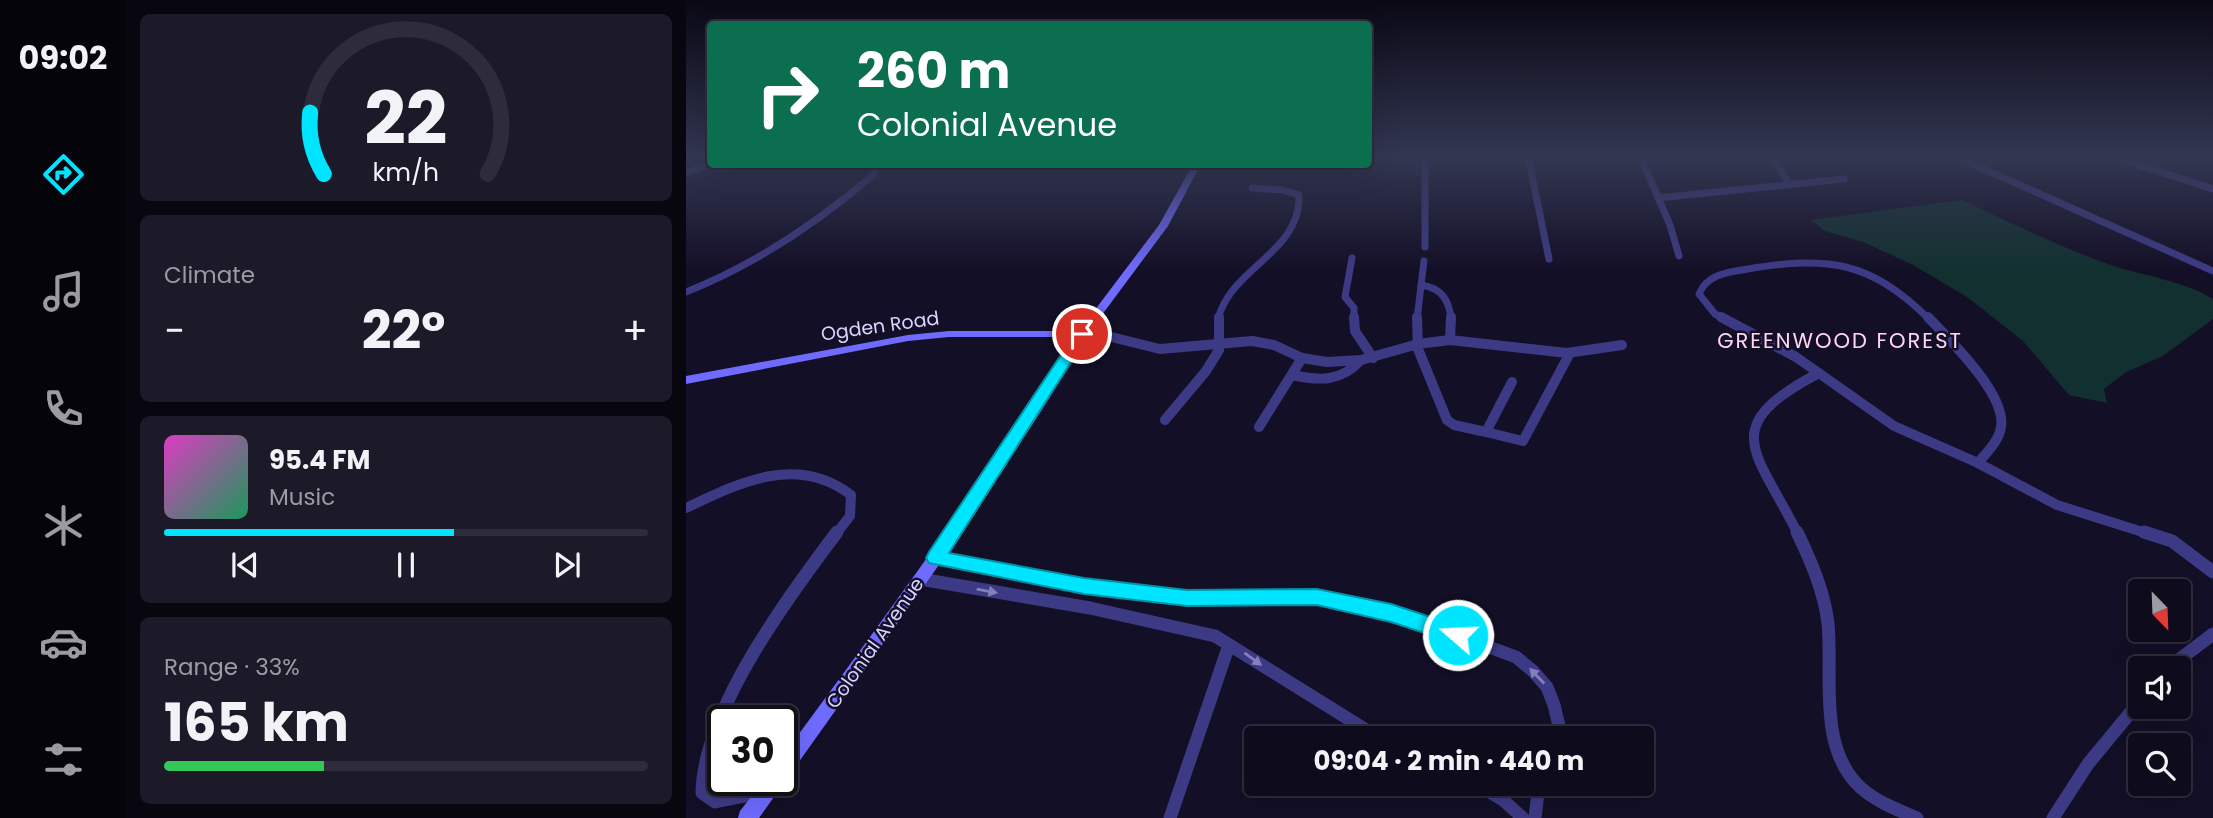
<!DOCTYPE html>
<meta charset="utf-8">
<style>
:root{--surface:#0e0b1c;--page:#1c1929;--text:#f1f3f6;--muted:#9b9ba3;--line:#2e2b3b;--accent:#00e5ff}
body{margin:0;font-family:Poppins,sans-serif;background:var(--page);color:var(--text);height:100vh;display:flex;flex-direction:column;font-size:26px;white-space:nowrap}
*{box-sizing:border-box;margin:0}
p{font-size:23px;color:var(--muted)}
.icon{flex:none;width:38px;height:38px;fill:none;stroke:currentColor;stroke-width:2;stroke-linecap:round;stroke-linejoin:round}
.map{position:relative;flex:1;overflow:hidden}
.side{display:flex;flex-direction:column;gap:14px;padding:14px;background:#08060f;width:560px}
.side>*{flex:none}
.top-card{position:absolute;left:21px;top:21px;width:665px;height:147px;border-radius:7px;box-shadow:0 7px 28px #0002,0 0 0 2px var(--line);background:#0b6e4f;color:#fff;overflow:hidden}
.needle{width:46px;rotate:157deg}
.buttons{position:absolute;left:1442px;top:579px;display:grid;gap:14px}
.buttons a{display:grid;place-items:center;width:63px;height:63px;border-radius:7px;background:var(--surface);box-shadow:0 7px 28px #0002,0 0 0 2px var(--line);font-size:35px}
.speed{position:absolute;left:21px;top:705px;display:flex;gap:14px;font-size:35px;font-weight:700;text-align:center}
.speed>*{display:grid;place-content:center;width:91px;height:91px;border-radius:50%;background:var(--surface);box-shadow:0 7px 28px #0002,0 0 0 2px var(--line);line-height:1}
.speed .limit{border:4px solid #111;border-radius:10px;background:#fff;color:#111}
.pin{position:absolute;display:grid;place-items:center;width:60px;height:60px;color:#fff;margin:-30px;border:4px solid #fff;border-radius:50%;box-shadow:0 2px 7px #0007}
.me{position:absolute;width:77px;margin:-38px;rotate:289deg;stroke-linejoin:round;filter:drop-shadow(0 0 5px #0008)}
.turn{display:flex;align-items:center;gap:24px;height:147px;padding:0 35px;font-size:32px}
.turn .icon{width:91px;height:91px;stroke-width:2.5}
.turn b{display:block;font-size:49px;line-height:60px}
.big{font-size:52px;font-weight:700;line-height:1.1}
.side .widget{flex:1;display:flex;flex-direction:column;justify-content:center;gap:10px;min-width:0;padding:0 24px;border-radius:10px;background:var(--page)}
.side .dial{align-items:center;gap:0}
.dial svg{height:182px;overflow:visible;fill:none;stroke:var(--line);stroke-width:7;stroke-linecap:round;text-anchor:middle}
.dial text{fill:var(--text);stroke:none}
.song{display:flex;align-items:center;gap:21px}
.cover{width:84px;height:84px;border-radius:10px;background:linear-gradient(135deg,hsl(310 70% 55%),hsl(150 70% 35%))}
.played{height:7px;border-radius:4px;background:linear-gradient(90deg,var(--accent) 60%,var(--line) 60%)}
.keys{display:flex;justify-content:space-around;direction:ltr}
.heat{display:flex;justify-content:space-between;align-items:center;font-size:38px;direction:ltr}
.charge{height:10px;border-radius:5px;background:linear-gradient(90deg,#34c759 33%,var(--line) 0)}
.trip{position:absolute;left:558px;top:726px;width:410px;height:70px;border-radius:7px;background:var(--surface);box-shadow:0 7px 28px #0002,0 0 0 2px var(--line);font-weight:700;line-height:70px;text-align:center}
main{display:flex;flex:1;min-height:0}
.tab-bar{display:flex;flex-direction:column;width:126px;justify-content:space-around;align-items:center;background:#06040b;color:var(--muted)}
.tab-bar .icon{width:49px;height:49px}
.tab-bar .active{color:var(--accent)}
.tab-bar b{font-size:32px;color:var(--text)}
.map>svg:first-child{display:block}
.green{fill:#12302f}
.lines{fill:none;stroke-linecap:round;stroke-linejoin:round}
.street-far2{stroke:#3d3a85;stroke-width:7}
.street-far1{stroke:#3d3a85;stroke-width:10}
.street{stroke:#3d3a85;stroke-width:13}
.secondary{fill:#6f6bff;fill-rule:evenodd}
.oneway{fill:#837fbc}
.route{fill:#00e5ff;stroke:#0095a6;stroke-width:2}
.labels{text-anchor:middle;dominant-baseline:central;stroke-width:5;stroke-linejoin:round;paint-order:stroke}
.street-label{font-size:19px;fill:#d9d4ff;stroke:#130f26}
.neighbourhood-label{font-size:21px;letter-spacing:2px;fill:#ffd6f0;stroke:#130f26}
</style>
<main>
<nav class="tab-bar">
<b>09:02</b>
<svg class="icon active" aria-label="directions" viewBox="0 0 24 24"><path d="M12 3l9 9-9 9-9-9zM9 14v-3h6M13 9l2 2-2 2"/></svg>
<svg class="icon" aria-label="music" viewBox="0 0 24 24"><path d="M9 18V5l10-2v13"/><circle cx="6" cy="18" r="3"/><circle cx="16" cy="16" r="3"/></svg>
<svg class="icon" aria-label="phone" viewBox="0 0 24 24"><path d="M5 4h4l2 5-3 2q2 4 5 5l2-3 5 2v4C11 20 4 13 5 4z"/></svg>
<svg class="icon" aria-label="climate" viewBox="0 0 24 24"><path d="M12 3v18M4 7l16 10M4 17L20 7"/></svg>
<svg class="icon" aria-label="car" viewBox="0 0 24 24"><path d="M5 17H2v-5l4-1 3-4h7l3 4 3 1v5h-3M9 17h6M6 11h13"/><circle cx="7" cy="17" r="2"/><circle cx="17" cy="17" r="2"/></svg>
<svg class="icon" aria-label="filters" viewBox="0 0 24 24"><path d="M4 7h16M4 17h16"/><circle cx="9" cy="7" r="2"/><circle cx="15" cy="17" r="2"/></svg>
</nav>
<section class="side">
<div class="widget dial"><svg viewBox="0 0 100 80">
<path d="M14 69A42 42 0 1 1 86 69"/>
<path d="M14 69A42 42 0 0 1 8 42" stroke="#00e5ff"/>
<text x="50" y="56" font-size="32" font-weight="700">22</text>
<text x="50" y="72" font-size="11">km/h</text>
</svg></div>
<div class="widget"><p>Climate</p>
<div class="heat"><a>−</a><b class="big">22°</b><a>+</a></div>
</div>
<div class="widget">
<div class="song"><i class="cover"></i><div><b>95.4 FM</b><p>Music</p></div></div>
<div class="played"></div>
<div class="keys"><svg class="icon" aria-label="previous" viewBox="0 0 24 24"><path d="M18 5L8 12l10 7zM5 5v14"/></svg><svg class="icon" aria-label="pause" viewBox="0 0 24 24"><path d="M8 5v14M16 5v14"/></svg><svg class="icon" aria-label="next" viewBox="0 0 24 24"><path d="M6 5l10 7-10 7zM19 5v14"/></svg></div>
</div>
<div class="widget"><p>Range · 33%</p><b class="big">165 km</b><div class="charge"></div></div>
</section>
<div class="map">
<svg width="1527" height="818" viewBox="0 0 1527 818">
<rect width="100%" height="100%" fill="#130f26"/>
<path class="green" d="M 1277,200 C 1326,224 1374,247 1425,265 C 1458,276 1498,281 1527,299 L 1527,319 L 1477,356 L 1440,372 L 1418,389 L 1421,403 L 1383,395 L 1337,341 L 1281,297 L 1227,265 L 1177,242 L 1139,231 L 1124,220 Z"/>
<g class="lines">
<g class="street-far2">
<path d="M 739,156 L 739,247"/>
<path d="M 842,156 L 863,259"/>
<path d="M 954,156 L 984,225 L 993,256"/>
<path d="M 1085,156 L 1104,185"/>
<path d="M 1269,156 L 1527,271"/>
<path d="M 1425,156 L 1527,189"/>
<path d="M 0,173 L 24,164"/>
<path d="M 972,198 L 1158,179"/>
<path d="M 666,258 L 659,297 L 668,308 L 668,319"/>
<path d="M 735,285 C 755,288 763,299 765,319"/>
<path d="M 0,292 C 70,264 130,224 187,175 L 190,169 L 183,164"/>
<path d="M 532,319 C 545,267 615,253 613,195 L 597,190 L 566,188"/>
<path d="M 731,319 L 738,261"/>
<path d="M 1039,319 L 1029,314 L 1013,294 C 1021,274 1042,272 1062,269 C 1141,256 1183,260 1243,319"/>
</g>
<g class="street-far1">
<path d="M 668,317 L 669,331 L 687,358"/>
<path d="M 731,317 L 732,349 L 761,420 L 768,425 L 800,432 L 826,382"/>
<path d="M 1035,317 L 1110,357 L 1208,426 L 1292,463"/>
<path d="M 1242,317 C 1263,339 1321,395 1315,427 C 1313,441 1301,452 1292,463"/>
<path d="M 396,334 L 417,335 L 474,349 L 566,341 L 588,345 L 616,358 L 641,362 L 675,360 L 732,344 L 764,340 L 881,353 L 936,345"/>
<path d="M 764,340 L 765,317"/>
<path d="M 606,375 C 634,381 655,382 675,360"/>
<path d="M 479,420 L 520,371 L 533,350 L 533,317"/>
<path d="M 573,427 L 616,358"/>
<path d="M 800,432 L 837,441 L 884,353"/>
<path d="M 1292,463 L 1371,505 L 1463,534"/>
<path d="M 0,508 C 54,482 111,454 165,495 L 164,516 L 150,534"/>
<path d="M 1112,534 C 1070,450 1030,427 1133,373"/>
</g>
<g class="street">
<path d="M 1111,532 C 1125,561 1138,591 1142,623 C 1147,675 1131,748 1175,788 C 1191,802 1212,810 1231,818"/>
<path d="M 1458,532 L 1486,541 L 1527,572"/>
<path d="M 250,558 L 398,586 L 501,598 L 631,597 L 730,620 L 830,657 L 847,671 L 861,687 L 868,705 L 873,726 L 871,738"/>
<path d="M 234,579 L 404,608 L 529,636 L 693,738"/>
<path d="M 1482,668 L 1527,634"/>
<path d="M 792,786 L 825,784"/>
<path d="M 793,786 L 817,800 L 837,818"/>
<path d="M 79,792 L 29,802 L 16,793 C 17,711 102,597 151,532"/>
<path d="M 484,818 L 543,645"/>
<path d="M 849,818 L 853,784"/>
<path d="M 1367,818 L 1402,764 L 1454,701"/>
</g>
<path class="secondary" d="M 507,164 L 515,164 L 482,226 L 401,335 L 357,408 L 255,562 L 73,818 L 52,818 L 54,811 L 78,780 L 96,780 L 96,757 C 197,619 299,483 388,337 L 263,337 L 222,341 L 0,384 L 0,376 L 222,335 L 263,331 L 393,331 L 473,225 Z"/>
</g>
<defs><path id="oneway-solid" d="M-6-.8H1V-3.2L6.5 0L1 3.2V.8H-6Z" transform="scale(1.75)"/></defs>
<g class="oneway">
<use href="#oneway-solid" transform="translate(301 591) rotate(10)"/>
<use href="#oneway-solid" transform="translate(567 659) rotate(36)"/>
<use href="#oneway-solid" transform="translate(851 676) rotate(-134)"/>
</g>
<linearGradient id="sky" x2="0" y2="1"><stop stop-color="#0a0815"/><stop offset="0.58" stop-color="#333752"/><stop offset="1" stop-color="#333752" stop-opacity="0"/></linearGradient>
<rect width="1527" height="271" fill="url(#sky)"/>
<path class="route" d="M 396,330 L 403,334 L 263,553 L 398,578 L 501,590 L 631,589 L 705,604 L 772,626 L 779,628 L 782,635 L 779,641 L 772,644 L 705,622 L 631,605 L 501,606 L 398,594 L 243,563 L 240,558 L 243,552 L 389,334 Z"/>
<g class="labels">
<g class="street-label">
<text transform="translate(194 326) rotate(-8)">Ogden Road</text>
<text transform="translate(189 643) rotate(-55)">Colonial Avenue</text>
</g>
<g class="neighbourhood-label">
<text x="1154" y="340">GREENWOOD FOREST</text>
</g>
</g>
</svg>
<div class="buttons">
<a><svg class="needle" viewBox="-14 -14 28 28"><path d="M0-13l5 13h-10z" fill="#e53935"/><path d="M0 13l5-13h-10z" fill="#9b9ba3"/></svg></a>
<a><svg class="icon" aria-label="sound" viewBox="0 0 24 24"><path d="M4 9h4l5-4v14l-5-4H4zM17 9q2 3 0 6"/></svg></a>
<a><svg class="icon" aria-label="search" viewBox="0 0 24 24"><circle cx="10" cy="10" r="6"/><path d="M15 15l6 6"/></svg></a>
</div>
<div class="speed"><div class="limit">30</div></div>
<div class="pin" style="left:396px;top:334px;background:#d93025"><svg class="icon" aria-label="arrive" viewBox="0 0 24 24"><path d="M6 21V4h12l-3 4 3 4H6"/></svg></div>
<svg class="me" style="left:772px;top:635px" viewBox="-20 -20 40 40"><circle r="17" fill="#00e5ff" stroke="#fff" stroke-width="3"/><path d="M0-11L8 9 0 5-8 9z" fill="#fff"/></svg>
<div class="trip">09:04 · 2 min · 440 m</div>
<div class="top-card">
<div class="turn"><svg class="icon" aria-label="right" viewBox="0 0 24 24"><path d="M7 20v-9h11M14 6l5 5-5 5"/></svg><div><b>260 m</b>Colonial Avenue</div></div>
</div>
</div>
</main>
